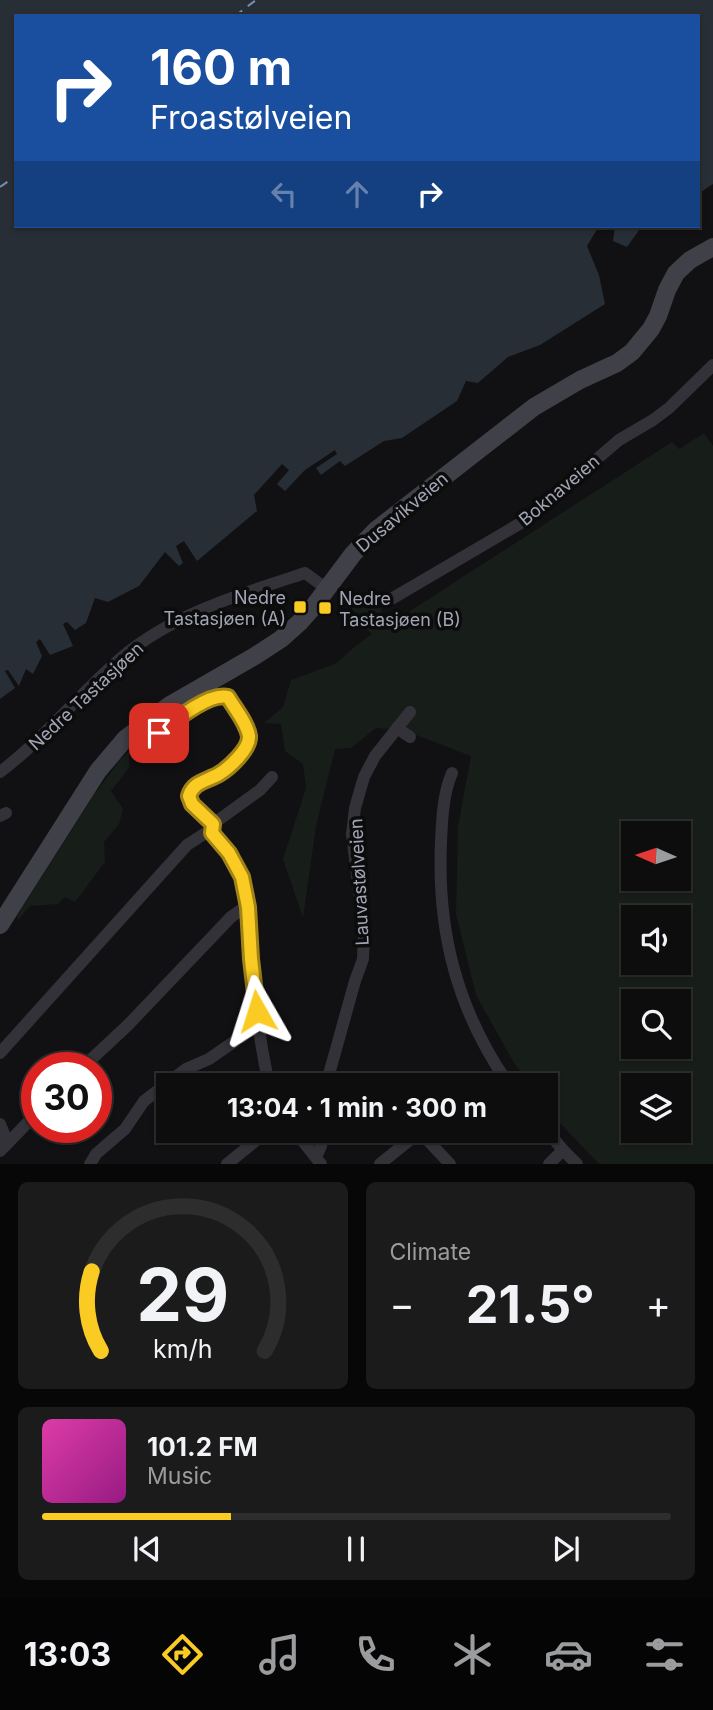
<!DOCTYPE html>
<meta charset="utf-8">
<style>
:root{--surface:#0d0d0e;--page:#1b1b1c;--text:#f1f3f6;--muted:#9a9c9e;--line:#2d2d2e;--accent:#facb22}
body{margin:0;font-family:Inter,sans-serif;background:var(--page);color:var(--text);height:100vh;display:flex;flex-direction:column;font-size:26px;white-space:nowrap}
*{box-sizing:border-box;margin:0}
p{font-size:23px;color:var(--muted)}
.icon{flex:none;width:38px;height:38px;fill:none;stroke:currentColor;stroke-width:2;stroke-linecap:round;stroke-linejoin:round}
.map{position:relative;height:1164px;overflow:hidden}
.panel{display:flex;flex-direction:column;gap:18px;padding:18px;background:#070708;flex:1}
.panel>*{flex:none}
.guide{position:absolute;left:14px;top:14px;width:686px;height:214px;border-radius:0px;box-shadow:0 2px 5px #0004,0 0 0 2px var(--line);background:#1a4fa0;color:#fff;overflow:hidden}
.needle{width:46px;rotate:273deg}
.fabs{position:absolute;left:621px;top:821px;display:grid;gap:14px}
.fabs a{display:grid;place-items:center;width:70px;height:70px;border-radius:0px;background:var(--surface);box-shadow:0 2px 5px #0004,0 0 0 2px var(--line);font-size:35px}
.speed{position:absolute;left:21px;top:1052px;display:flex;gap:14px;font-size:35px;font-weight:700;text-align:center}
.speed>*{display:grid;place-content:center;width:91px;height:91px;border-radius:50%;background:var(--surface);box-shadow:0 2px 5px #0004,0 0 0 2px var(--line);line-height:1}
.speed .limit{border:10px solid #d22;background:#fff;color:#111}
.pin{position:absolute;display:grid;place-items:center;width:60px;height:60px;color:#fff;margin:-30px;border-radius:14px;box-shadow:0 4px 10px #0006}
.me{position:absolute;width:77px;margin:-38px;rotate:354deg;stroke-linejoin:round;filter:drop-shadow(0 0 5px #0008)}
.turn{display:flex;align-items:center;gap:24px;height:147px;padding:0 21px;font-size:32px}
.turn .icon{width:91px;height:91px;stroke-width:2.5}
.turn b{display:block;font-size:49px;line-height:60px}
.lanes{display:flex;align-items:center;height:66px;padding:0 21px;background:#0003;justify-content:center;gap:35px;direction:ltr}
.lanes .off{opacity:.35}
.big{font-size:52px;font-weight:700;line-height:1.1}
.panel .tile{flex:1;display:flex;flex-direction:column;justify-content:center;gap:10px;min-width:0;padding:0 24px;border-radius:10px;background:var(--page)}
.panel .dial{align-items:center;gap:0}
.dial svg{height:182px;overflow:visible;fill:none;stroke:var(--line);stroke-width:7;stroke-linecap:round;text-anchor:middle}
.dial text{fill:var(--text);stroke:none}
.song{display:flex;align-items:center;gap:21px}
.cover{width:84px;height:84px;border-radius:10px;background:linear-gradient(135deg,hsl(320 70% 55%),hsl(310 70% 35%))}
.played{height:7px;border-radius:4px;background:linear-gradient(90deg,var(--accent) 30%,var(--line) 30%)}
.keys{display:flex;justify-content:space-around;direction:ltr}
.heat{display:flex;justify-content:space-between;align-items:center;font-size:38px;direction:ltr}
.panel .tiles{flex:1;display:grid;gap:18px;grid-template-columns:1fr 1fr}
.tile:last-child{grid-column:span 2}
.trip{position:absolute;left:156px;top:1073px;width:402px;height:70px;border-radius:0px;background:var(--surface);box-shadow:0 2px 5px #0004,0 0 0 2px var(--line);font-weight:700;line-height:70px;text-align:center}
.tabs{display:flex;height:112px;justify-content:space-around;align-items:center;background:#050506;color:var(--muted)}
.tabs .icon{width:49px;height:49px}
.tabs .active{color:var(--accent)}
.tabs b{font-size:32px;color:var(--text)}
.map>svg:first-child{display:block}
.green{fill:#171d19;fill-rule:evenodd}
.water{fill:#272e36}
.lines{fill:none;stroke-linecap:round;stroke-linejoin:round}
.ferry{stroke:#768fb1;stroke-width:2;stroke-dasharray:9 7;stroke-linecap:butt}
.minor{stroke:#323238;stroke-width:12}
.secondary{stroke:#404148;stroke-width:18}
.route-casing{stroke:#a28416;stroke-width:18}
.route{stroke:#facb22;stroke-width:12}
.poi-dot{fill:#facb22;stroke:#0c0c0d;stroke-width:2.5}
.labels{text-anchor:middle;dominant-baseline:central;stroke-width:7;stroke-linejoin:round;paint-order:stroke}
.street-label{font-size:18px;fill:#a1a5b4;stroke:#0c0c0d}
.poi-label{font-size:18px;fill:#a1a5b4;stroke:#0c0c0d;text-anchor:end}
</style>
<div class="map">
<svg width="713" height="1164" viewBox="0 0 713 1164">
<rect width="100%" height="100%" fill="#111113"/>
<g class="green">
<path d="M 704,433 L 713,446 L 713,1164 L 599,1164 L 559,1122 L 546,1105 L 546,1085 L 531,1085 L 514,1063 L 476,995 L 456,914 L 458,827 L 471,756 L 403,730 L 376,728 L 351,748 L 335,749 L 316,826 L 303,918 L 283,859 L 306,788 L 303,764 L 285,751 L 281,724 L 264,723 L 283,707 L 291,680 L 335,664 L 358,644 L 372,634 C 368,629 360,627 355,621 L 355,613 L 350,607 L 369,589 L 385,617 L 379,623 L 382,629 L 672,442 L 679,449 ZM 634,833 L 679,833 L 679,878 L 634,878 ZM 634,917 L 679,917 L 679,962 L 634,962 ZM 634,1001 L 679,1001 L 679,1046 L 634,1046 ZM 634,1085 L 679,1085 L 679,1130 L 634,1130 Z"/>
<path d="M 138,743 L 142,749 L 129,756 L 129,768 L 111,791 L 123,809 L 119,824 L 104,842 L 105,862 L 75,902 L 65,897 L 58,904 L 30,906 L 18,920 L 17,916 L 94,795 L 120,760 Z"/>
</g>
<g class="water">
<path d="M 0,0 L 713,0 L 713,184 L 698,194 L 698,16 L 16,16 L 16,226 L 599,226 L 587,246 L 599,275 L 605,304 L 540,345 L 508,357 L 478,383 L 466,381 L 457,401 L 402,438 L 384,441 L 345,466 L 340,461 L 321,475 L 316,468 L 337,454 L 335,450 L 305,470 L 285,491 L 277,484 L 289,470 L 282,464 L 254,495 L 257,511 L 197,561 L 184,541 L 176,546 L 183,563 L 179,566 L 165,552 L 139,586 L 108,602 L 95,598 L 86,623 L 75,630 L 67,622 L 63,624 L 73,646 L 50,655 L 40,639 L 36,642 L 42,656 L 33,674 L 26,669 L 19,686 L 8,670 L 5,671 L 15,688 L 0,699 Z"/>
<path d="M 615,226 L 642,226 L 627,247 L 613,241 Z"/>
</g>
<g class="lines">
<g class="ferry">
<path d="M 235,16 L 256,0"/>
<path d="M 0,187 L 16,176"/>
</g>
<g class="minor">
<path d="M 393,598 L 526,520 L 619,440 L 653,420 L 669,408 L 713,365"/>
<path d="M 397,728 L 410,737"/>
<path d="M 155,736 C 171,724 208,692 228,697 C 235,709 247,723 249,736 C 250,749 229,768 219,774 C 207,781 193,782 189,796 L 192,804 L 213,824 L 212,833 C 223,846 237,861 242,877 C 250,903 249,931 251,957 C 254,1000 260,1043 269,1085"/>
<path d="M 0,772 C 45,738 79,694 121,658 C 173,614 241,594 305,573 L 327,589"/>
<path d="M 452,773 C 443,794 442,819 441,842 C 437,932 457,1010 509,1085"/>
<path d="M 0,816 L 6,813"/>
<path d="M 213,824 L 260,790 L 272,777"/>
<path d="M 0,1053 L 187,845 L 204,834 L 212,833"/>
<path d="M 82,1068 L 128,1025 L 231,917 L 248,905"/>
<path d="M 326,1085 L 355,981 L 363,959 L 364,933 L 352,834 L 355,808 L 364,777 L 375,756 L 410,712"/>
<path d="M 0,1124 L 6,1139 L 6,1145"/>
<path d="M 294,1130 L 321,1164"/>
<path d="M 546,1130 L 563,1150 L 577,1164"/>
<path d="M 420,1132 L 450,1164"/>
<path d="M 0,1151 L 37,1113"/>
<path d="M 316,1157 L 321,1146 L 324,1130"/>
<path d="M 90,1164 L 96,1154 L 125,1129 L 144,1101 L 186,1069 L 209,1059 L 258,1025"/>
<path d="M 227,1164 L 269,1130"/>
<path d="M 380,1164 L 422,1130"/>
<path d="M 549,1164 L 563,1150"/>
</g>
<path class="secondary" d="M 0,925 L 98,771 L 125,739 L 170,705 L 255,656 L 281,639 L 300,622 L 314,606 L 353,554 L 376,530 L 534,407 L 580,380 L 617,363 L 632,352 L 651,329 L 658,316 L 667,290 L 676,273 L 690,260 L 713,247"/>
</g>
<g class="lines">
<g class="route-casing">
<path id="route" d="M 159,733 C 174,721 209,692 228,697 C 235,709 247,723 249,736 C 250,749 229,768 219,774 C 207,781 193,782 189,796 L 192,804 L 213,824 L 212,833 L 229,853 L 242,877 L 248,907 L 251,959 L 257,1011"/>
</g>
<use href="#route" class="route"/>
</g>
<g class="poi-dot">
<rect x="293" y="600" width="14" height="14" rx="3.5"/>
<rect x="318" y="601" width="14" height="14" rx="3.5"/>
</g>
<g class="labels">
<g class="street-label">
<text transform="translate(559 490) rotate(-40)">Boknaveien</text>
<text transform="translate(402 512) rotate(-40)">Dusavikveien</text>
<text transform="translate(86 696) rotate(-43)">Nedre Tastasjøen</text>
<text transform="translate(359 882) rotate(-93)">Lauvastølveien</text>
</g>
<g class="poi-label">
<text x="286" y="597">Nedre<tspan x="286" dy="21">Tastasjøen (A)</tspan></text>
<text x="339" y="598" text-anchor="start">Nedre<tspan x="339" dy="21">Tastasjøen (B)</tspan></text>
</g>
</g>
</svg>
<div class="fabs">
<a><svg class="needle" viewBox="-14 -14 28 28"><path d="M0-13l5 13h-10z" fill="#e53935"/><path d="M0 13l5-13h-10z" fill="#9a9c9e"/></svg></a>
<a><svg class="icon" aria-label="sound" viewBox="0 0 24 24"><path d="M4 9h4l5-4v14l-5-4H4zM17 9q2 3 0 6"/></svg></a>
<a><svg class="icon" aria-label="search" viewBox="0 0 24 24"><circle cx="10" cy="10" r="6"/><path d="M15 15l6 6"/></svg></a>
<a><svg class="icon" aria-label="layers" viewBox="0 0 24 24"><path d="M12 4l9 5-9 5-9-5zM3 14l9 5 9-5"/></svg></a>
</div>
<div class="speed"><div class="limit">30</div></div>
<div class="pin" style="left:159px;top:733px;background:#d93025"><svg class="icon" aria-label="arrive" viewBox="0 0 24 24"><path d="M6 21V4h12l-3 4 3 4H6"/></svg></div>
<svg class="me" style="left:257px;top:1011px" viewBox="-20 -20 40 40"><path d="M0-17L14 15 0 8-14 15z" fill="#facb22" stroke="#fff" stroke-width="4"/></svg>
<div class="trip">13:04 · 1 min · 300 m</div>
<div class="guide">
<div class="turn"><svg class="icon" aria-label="right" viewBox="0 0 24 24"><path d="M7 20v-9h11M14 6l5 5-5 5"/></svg><div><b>160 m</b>Froastølveien</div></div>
<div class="lanes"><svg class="icon off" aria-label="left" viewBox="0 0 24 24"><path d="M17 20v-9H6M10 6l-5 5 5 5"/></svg><svg class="icon off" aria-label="ahead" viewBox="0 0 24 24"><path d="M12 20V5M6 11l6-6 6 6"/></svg><svg class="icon" aria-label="right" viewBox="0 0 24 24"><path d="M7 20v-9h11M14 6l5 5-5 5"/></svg></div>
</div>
</div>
<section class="panel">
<div class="tiles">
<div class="tile dial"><svg viewBox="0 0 100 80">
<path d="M14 69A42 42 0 1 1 86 69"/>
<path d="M14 69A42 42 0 0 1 10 34" stroke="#facb22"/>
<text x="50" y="56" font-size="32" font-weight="700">29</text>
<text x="50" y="72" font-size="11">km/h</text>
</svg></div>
<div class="tile"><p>Climate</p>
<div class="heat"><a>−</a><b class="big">21.5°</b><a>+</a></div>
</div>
<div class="tile">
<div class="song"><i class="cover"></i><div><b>101.2 FM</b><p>Music</p></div></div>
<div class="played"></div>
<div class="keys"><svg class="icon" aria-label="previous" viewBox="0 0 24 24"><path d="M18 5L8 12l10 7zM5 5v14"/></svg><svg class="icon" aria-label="pause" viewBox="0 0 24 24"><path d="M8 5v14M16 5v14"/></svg><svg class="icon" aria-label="next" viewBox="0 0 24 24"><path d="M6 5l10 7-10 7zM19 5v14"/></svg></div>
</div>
</div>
</section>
<nav class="tabs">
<b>13:03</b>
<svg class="icon active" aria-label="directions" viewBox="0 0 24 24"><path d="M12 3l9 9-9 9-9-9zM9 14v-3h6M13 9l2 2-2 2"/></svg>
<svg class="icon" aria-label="music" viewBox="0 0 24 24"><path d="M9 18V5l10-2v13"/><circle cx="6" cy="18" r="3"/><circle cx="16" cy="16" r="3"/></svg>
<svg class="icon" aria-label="phone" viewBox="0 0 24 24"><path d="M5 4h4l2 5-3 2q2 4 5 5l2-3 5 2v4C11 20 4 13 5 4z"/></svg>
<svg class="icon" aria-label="climate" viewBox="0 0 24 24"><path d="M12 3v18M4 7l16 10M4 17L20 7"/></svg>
<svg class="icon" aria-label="car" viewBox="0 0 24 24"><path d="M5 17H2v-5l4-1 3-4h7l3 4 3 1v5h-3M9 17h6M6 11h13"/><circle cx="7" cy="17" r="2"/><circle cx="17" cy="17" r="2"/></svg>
<svg class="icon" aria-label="filters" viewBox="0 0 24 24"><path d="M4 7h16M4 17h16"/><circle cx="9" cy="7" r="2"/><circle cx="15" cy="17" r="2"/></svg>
</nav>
